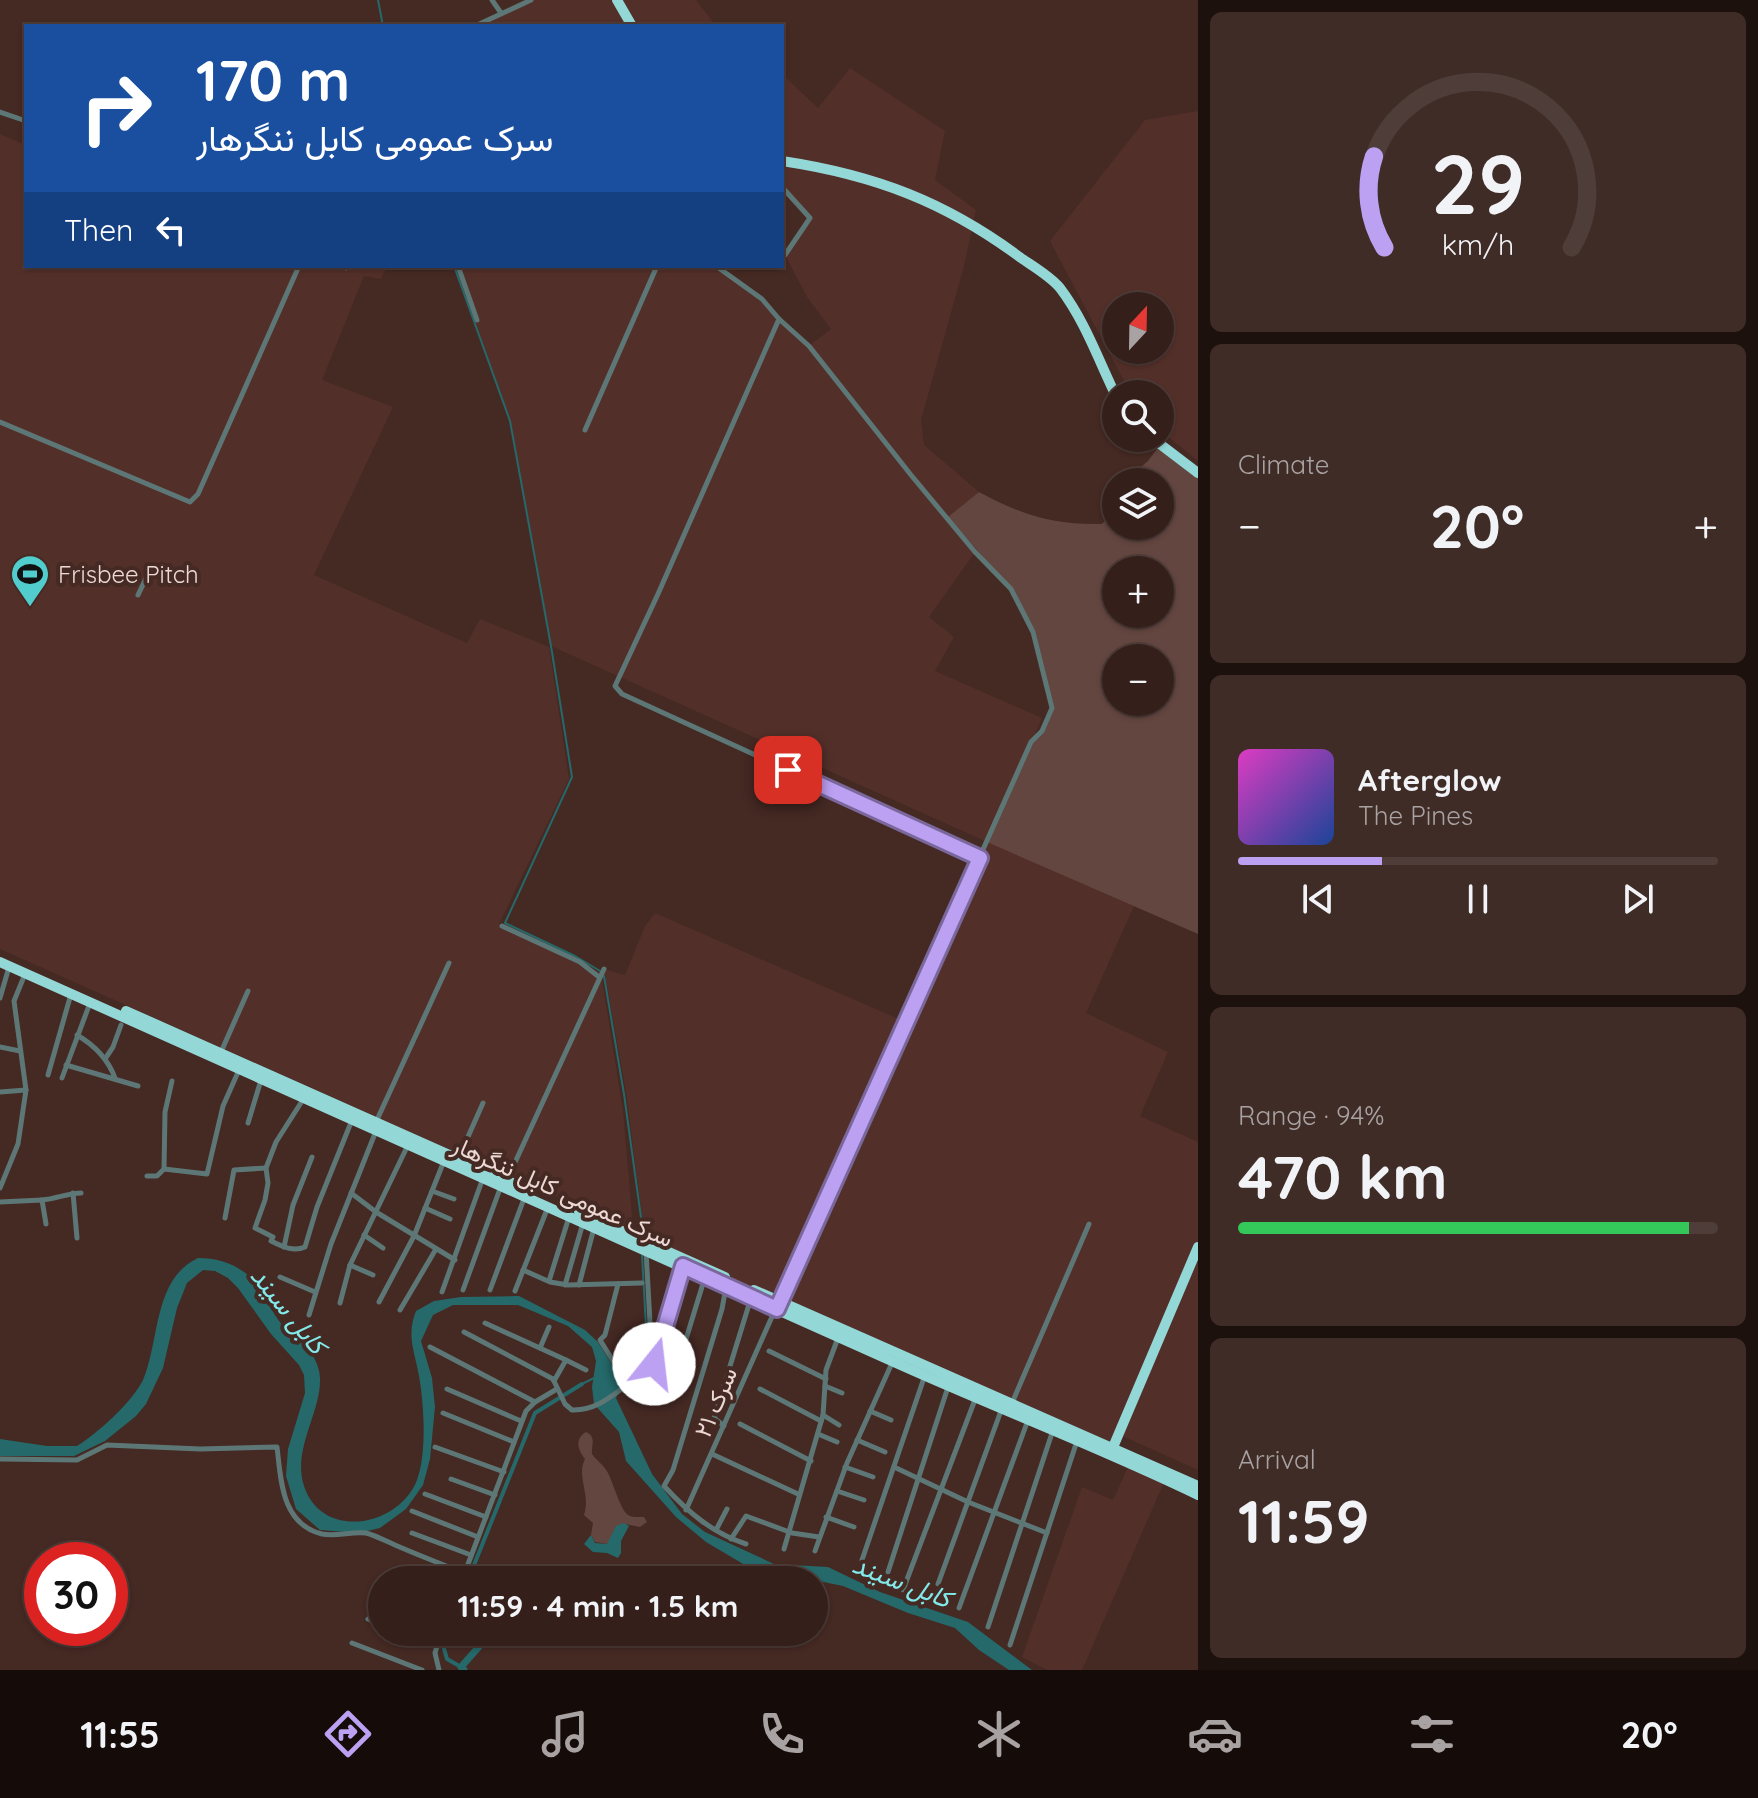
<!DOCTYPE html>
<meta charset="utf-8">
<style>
:root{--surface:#341f1a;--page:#3f2c27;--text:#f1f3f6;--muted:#a9a2a2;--line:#4e3d39;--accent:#bca0f2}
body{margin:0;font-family:Quicksand,Vazirmatn,sans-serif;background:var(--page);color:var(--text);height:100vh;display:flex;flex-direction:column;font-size:30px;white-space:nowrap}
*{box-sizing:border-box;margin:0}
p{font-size:26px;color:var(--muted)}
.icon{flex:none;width:44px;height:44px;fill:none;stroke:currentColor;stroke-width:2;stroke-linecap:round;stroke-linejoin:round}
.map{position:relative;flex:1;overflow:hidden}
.side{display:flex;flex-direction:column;gap:12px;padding:12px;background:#1d110e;width:560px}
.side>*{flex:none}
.banner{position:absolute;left:24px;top:24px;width:760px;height:244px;border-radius:0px;box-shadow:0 2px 6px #0004,0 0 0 2px var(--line);background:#1a4fa0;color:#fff;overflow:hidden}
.needle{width:52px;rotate:22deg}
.buttons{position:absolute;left:1102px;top:292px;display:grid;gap:16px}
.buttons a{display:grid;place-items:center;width:72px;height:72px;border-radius:50%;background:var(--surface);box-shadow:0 2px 6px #0004,0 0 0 2px var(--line);font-size:40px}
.speed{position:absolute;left:24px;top:1542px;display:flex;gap:16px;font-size:40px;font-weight:700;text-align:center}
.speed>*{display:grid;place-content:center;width:104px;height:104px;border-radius:50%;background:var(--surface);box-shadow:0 2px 6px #0004,0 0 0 2px var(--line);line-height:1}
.speed .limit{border:12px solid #d22;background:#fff;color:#111}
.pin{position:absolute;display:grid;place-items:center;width:68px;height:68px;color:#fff;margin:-34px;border-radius:16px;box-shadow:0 4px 12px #0006}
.me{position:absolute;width:88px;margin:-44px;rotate:16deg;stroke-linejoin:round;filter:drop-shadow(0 0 6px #0008)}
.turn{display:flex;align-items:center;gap:28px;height:168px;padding:0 40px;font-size:36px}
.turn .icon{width:104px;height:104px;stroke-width:2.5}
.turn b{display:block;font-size:56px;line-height:68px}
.then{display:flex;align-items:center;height:76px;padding:0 40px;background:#0003;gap:16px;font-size:30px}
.big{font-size:60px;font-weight:700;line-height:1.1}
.side .tile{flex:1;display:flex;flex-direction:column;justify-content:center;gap:12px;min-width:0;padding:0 28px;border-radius:12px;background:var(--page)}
.side .dial{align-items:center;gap:0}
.dial svg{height:208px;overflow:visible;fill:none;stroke:var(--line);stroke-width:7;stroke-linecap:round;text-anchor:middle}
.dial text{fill:var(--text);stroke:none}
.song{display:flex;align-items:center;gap:24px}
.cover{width:96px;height:96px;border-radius:12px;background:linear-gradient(135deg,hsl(310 70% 55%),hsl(220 70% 35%))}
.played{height:8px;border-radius:4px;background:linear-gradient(90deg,var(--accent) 30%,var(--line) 30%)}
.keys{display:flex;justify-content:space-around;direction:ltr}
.heat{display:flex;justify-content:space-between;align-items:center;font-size:44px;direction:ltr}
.charge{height:12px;border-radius:6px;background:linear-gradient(90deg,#34c759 94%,var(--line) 0)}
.trip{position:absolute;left:368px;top:1566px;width:460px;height:80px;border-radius:40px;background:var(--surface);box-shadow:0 2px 6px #0004,0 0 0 2px var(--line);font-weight:700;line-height:80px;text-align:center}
.dock{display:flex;height:128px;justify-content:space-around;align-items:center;background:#150c0a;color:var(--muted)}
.dock .icon{width:56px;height:56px}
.dock .current{color:var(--accent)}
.dock b{font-size:36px;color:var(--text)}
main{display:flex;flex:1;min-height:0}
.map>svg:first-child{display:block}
.built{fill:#532f29;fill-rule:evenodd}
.green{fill:#644640;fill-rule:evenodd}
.water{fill:#25696a}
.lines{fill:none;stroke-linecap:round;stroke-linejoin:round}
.stream{stroke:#25696a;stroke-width:2}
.canal{stroke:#25696a;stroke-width:4}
.river{stroke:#25696a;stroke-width:7}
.minor{stroke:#5d7777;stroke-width:5}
.highway{stroke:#94d7d7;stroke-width:10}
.route-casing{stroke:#7a689d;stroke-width:20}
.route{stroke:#bca0f2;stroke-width:14}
.labels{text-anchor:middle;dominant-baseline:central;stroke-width:8;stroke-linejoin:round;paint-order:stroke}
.poi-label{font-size:24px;fill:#ecd8d4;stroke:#452923;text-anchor:start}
.street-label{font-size:24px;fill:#ecd8d4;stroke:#452923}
.water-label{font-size:26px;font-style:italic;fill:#82eaeb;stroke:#452923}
</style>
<main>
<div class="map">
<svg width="1198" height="1670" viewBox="0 0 1198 1670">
<rect width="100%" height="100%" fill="#452923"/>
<g class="built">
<path d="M 531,0 L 696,0 L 716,26 L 475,26 Z"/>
<path d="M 850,68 L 945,131 L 935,180 L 976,210 L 964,266 L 921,420 L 924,445 L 979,492 L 949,517 L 975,552 L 929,617 L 954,637 L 935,671 L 1042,718 L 988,842 L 1134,906 L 1086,1013 L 1168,1052 L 1140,1116 L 1198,1142 L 1198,1470 L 1118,1434 L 1113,1447 L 645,1241 L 626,1092 L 604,969 L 625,975 L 645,926 L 655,913 L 908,1023 L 987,842 L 551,646 L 510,421 L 454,266 L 716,266 L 762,299 L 810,345 L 831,329 L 807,297 L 785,255 L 810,218 L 782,187 L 782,74 L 818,108 Z"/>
<path d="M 1198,111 L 1198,461 L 1160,430 L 1160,394 L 1131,394 L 1050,241 L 1145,120 ZM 1116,306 L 1160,306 L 1160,350 L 1116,350 Z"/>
<path d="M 0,134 L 26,145 L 26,266 L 387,266 L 381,279 L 364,276 L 322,380 L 393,407 L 314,575 L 467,643 L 480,619 L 549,647 L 569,779 L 499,924 L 601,973 L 623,1111 L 633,1227 L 630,1230 L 0,949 Z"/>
<path d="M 1129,1465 L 1165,1480 L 1082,1670 L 1047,1670 L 1022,1657 L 1082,1487 L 1113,1500 Z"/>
</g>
<g class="green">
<path d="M 1160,445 L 1198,473 L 1198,934 L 987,842 L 1031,742 L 1042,731 L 1052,708 L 1033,632 L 1011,589 L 948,517 L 979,492 C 1022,515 1053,525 1102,524 C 1113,513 1108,499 1116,486 L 1116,526 L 1160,526 L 1160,482 L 1123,482 L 1148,461 ZM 1116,570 L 1160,570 L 1160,614 L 1116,614 ZM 1116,658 L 1160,658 L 1160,702 L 1116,702 Z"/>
<path d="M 586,1432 C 597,1437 591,1445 592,1454 C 597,1461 604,1465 608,1473 C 612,1481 621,1509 626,1513 C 630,1518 638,1517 644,1517 L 647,1522 L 640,1527 C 613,1520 621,1528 607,1544 L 595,1542 L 591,1535 L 593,1523 L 584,1515 C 591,1494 576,1476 585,1459 C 578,1450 574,1439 586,1432 Z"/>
</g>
<g class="water">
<path d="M 198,1258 C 217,1258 234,1263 249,1276 C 263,1289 270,1311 283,1326 C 292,1337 306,1344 313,1356 C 317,1363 320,1371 320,1379 C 321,1412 292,1450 304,1486 C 322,1541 399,1527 417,1480 C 427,1453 424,1404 419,1376 C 415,1352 406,1336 416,1311 L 434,1301 L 461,1297 L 519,1296 L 585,1330 L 598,1342 L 623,1382 L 616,1398 L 652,1474 L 682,1514 L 705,1532 L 774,1564 L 828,1567 L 880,1592 L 968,1622 L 1032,1670 L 1009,1670 L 979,1650 L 955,1628 L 908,1613 L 843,1586 L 814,1580 L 774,1578 L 760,1574 L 706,1542 L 676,1517 L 626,1461 L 619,1432 L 594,1404 L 592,1387 L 596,1361 L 592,1347 L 568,1326 L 518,1305 L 453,1305 L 433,1315 L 421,1341 L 432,1378 L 435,1407 L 430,1459 L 423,1485 L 406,1509 L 380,1528 L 359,1533 L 320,1530 L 296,1509 L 286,1476 L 288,1449 L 305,1393 L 304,1375 L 299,1365 L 271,1334 L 238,1288 L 228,1278 L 215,1271 L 203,1270 L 187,1283 L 177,1308 L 163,1368 L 146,1404 L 136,1416 L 105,1441 L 74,1456 L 0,1456 L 0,1439 L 47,1446 L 77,1446 C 97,1434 133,1401 143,1380 C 160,1340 153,1279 198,1258 Z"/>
<path d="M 624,1523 L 629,1526 L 621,1541 L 621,1553 L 618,1558 L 607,1553 L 593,1552 L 584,1544 L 591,1535 L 595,1543 L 607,1544 L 616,1526 Z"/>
</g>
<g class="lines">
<g class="stream">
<path d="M 378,0 L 383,26"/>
<path d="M 454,266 L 510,421 L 551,646 L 572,777 L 505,923 L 575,956 L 600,971"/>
<path d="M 604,976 L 624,1094 L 643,1232"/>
<path d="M 612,1369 L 639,1354 L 647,1345 L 642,1255"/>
<path d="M 582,1384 L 596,1377"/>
</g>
<g class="canal">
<path d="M 468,1580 L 535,1413 L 582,1384"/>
<path d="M 448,1632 L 443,1645 L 447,1659 L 461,1667"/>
</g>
<g class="river">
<path d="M 535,1580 C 549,1573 559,1573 574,1580"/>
<path d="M 749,1580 L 766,1571"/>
<path d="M 464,1670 L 461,1667 L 492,1632"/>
</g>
<g class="minor">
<path d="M 492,0 L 501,13"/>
<path d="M 475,26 L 531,0"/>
<path d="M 0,112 L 26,121"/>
<path d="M 782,187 L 810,218 L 785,255 L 782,254"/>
<path d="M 340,266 L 346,268"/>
<path d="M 458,266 L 477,320"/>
<path d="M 716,266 L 762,299 L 779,319 L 809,346 L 911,475 L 975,552 L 1011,589 L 1033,632 L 1052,708 L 1042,731 L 1031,742 L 781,1301"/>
<path d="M 779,319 L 658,594 L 615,686 L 622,694 L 980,858"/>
<path d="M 0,422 L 190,502 L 198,494 L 299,266"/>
<path d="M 585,430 L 657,266"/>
<path d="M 138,595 L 148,574"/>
<path d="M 502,926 L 580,962 L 599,977"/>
<path d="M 0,998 L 9,967"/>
<path d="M 77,1035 C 94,1045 108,1059 115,1078"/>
<path d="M 0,1047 L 20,1051"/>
<path d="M 221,1052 L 248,991"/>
<path d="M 105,1059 L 113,1047 L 121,1025"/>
<path d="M 66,1065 L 138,1086"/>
<path d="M 48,1075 L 71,994"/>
<path d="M 62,1078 L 90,1003"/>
<path d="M 0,1092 L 26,1090"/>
<path d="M 304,1098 L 276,1142 L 266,1168 L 268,1183 L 265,1200 L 255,1228 L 273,1237 L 271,1241 C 283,1247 294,1252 305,1247 L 317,1207 L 352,1120"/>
<path d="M 376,1122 L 449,963"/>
<path d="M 248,1123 L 261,1080"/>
<path d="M 459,1157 L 483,1103"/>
<path d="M 164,1169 L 165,1112 L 172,1081"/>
<path d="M 147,1176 L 157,1176 L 164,1169 L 207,1174 L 223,1106 L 239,1070"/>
<path d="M 506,1182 L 604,969"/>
<path d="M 0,1188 L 18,1144 L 26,1090 L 14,1001 L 25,974"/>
<path d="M 432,1191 L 454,1199"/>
<path d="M 73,1193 L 77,1238"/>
<path d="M 351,1193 L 376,1212 L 455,1260"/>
<path d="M 42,1200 C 56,1199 68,1193 81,1193"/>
<path d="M 0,1202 L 42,1200 L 46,1224"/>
<path d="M 425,1208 L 450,1219"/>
<path d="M 225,1218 L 234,1170 L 266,1168"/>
<path d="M 364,1235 L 383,1248"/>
<path d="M 284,1247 L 293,1205 L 312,1157"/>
<path d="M 646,1251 L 650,1323"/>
<path d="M 350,1265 L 373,1275"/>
<path d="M 523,1270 L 550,1282 L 568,1285 L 642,1283"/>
<path d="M 280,1277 L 315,1292"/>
<path d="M 549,1281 L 569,1217"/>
<path d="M 565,1285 L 583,1223"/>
<path d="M 579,1285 L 594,1228"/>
<path d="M 726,1287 L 722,1309 L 673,1470 L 664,1486 C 688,1512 712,1533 746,1544"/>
<path d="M 463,1290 L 501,1186"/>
<path d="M 490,1290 L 525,1196"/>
<path d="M 515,1291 L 548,1207"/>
<path d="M 442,1292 L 483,1178"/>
<path d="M 379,1302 L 414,1236 L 444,1161"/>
<path d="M 340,1303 L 350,1265 L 408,1145"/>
<path d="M 400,1310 L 436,1249"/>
<path d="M 309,1315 L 331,1244 L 376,1131"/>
<path d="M 485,1323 L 566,1360 L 554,1381"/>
<path d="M 464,1332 L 553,1379 L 565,1404 L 572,1410 C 605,1411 624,1382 652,1369 L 683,1266"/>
<path d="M 430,1347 L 535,1402"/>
<path d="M 540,1348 L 549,1327"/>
<path d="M 769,1351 L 826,1379"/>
<path d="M 566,1360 L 586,1370"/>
<path d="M 615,1364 L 600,1340 L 605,1335 L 618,1284"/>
<path d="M 672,1385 L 705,1277"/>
<path d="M 825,1386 L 842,1393"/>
<path d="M 447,1389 L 521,1421"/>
<path d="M 760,1389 L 821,1421"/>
<path d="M 1012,1403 L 1089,1224"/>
<path d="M 870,1411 L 891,1420"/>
<path d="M 443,1413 L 514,1442"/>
<path d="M 823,1415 L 839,1425"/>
<path d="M 740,1424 L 811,1461"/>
<path d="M 724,1426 L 714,1418 L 751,1298"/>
<path d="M 818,1434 L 837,1442"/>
<path d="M 857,1440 L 885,1452"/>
<path d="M 435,1447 L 504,1472"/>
<path d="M 712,1454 L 798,1494"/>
<path d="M 0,1459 L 77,1460 L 107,1445 L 200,1449 L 277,1447 C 281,1479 281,1524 322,1534 C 337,1537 352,1531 366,1533 C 374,1535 386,1541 395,1545 C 418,1555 441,1564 464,1573"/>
<path d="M 845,1467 L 873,1477"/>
<path d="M 894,1467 L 968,1502 L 1047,1533"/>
<path d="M 451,1479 L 495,1495"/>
<path d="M 837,1491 L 864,1500"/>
<path d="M 425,1494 L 486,1517"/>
<path d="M 686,1510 L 775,1310"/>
<path d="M 412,1511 L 478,1537"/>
<path d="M 826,1517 L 854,1527"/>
<path d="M 716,1530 L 727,1509"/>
<path d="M 412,1533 L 471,1555"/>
<path d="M 731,1539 L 746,1516 L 792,1533 L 819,1537"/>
<path d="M 784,1549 L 823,1415 L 826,1370 L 838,1338"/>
<path d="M 815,1551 L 847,1463 L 892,1363"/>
<path d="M 862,1560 L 925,1375"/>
<path d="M 888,1572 L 948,1387"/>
<path d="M 462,1580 L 526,1411 L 535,1402 L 557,1389"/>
<path d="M 938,1584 L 1002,1408"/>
<path d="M 381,1587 L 382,1587"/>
<path d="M 903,1590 L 976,1397"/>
<path d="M 959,1608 L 1028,1420"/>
<path d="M 368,1619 L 382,1625"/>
<path d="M 988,1627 L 1053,1430"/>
<path d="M 401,1632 L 436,1646"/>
<path d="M 352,1643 L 422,1670"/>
<path d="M 1010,1645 L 1077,1441"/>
<path d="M 439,1670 L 435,1653 L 441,1632"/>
</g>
<g class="highway">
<path d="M 617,0 L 632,26"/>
<path d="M 782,161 C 875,175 946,202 1021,258 C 1034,267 1050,276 1060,288 C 1085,321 1098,359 1116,396"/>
<path d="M 1152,438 L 1198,473"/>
<path d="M 0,962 C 299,1095 598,1228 896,1363 C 996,1408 1099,1447 1198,1495"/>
<path d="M 126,1011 L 517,1185"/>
<path d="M 579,1212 L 725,1277"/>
<path d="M 754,1290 L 1198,1486"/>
<path d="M 1111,1452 L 1198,1247"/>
</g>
</g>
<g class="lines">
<g class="route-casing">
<path id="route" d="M 654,1364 L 683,1266 L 777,1309 L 980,858 L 788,770"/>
</g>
<use href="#route" class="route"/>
</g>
<defs>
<g id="stadium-pin" transform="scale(2)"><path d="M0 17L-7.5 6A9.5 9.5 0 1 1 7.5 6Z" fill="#52cdce" stroke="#452923"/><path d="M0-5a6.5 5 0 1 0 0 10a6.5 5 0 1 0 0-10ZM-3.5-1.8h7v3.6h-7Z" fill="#111"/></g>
</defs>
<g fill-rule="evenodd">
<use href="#stadium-pin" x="30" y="574"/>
</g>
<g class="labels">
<g class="poi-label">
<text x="58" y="574">Frisbee Pitch</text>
</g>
<g class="street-label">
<text transform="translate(563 1191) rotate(24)">سرک عمومی کابل ننگرهار</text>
<text transform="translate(715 1402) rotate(-67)">سرک ۲۱</text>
</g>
<g class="water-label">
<text transform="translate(289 1310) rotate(51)">کابل سيند</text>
<text transform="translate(902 1581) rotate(21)">کابل سيند</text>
</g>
</g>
</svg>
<div class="buttons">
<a><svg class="needle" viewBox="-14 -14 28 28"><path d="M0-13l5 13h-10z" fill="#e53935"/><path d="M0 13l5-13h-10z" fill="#a9a2a2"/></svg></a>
<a><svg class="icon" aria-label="search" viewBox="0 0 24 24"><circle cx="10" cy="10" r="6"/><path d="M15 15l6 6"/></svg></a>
<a><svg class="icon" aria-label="layers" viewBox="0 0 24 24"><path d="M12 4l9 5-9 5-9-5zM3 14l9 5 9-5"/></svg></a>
<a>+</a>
<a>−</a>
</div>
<div class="speed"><div class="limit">30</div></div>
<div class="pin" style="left:788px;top:770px;background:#d93025"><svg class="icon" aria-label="arrive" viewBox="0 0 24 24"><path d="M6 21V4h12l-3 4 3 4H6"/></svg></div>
<svg class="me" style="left:654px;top:1364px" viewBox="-20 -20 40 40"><circle r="19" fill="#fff"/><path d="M0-13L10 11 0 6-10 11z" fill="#bca0f2"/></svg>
<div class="trip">11:59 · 4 min · 1.5 km</div>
<div class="banner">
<div class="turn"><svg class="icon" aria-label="right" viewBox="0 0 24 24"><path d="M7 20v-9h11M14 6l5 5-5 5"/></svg><div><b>170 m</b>سرک عمومی کابل ننگرهار</div></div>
<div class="then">Then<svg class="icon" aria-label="left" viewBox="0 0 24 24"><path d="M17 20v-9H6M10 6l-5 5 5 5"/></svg></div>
</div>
</div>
<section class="side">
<div class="tile dial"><svg viewBox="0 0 100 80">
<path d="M14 69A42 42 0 1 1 86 69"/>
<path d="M14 69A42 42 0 0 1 10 34" stroke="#bca0f2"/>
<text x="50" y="56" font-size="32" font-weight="700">29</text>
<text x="50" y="72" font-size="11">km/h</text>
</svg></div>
<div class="tile"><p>Climate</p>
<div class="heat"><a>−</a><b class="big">20°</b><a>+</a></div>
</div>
<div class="tile">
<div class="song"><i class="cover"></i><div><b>Afterglow</b><p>The Pines</p></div></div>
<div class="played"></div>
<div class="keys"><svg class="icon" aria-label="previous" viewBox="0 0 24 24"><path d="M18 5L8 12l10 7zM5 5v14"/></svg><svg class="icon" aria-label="pause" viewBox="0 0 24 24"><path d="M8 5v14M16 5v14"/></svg><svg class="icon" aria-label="next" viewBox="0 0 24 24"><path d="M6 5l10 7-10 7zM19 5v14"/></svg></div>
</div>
<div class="tile"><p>Range · 94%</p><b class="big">470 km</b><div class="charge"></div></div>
<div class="tile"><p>Arrival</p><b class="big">11:59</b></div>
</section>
</main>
<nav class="dock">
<b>11:55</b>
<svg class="icon current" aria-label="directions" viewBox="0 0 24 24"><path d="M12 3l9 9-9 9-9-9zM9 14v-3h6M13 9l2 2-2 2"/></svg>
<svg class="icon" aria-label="music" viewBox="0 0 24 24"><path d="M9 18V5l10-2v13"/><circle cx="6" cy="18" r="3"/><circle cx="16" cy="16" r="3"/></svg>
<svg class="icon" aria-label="phone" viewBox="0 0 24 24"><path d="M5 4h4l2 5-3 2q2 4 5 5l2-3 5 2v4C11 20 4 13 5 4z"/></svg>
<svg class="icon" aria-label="climate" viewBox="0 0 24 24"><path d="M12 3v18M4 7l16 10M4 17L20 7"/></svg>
<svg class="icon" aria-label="car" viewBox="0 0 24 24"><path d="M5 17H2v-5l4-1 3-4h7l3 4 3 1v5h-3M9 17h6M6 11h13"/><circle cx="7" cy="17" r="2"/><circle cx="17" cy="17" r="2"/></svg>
<svg class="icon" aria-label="filters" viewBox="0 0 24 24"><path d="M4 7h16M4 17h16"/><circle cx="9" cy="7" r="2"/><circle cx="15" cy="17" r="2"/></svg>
<b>20°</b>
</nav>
